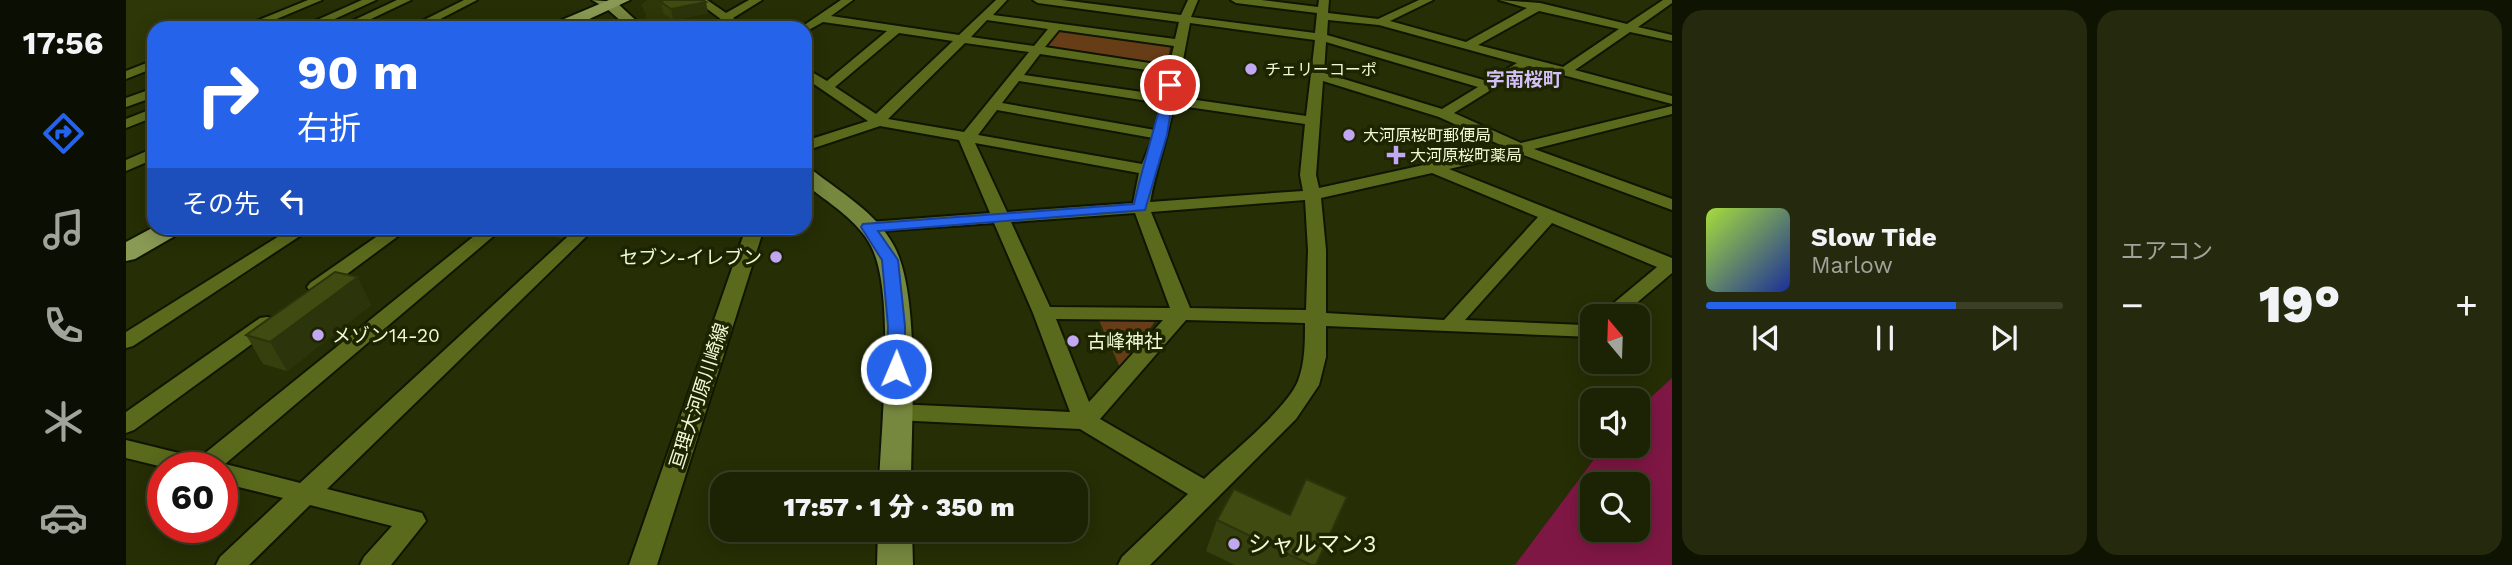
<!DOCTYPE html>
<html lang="ja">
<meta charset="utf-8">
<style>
:root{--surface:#1c2204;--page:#252a0e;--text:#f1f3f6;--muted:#a0a49a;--line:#3a3f26;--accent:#2563eb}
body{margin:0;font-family:"Work Sans","Noto Sans JP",sans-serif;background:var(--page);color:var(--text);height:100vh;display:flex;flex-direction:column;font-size:26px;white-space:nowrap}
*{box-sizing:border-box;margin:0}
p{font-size:23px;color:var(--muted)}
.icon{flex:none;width:38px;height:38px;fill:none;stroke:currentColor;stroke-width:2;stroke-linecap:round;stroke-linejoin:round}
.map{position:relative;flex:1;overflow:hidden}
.drawer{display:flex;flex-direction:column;gap:10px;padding:10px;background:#0f1302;width:840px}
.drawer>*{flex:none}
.banner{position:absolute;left:21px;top:21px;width:665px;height:214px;border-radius:21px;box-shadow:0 4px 18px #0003,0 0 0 2px var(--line);background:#2563eb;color:#fff;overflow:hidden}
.needle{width:46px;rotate:341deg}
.buttons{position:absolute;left:1454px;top:304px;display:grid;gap:14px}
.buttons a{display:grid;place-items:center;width:70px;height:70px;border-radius:14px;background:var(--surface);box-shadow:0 4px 18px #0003,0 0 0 2px var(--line);font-size:35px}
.speed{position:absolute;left:21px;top:452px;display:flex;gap:14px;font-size:35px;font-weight:700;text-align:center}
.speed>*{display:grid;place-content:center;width:91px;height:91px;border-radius:50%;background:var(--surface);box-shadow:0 4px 18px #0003,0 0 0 2px var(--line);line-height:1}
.speed .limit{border:10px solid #d22;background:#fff;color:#111}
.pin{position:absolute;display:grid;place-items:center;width:60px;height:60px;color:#fff;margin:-30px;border:4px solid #fff;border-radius:50%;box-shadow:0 2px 7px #0007}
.me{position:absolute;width:77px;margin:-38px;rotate:1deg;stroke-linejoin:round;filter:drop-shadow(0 0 5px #0008)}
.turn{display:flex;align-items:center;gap:24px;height:147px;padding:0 35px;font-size:32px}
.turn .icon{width:91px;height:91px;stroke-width:2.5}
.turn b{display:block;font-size:49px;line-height:60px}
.then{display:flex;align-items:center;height:66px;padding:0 35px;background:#0003;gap:14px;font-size:26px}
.big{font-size:52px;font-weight:800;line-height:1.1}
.drawer .card{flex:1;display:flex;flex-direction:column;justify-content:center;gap:10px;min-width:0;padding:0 24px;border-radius:21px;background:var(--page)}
.song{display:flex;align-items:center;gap:21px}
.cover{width:84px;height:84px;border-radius:10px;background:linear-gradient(135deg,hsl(80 70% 55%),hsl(230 70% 35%))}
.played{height:7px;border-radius:4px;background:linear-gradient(90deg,var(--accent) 70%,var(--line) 70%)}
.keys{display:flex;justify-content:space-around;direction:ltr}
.heat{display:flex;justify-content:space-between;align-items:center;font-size:38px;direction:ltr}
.drawer .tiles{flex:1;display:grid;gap:10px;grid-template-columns:repeat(2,1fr)}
.trip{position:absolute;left:584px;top:472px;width:378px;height:70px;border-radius:21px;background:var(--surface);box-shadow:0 4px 18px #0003,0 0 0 2px var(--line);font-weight:800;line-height:70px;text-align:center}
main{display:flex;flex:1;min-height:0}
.dock{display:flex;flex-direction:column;width:126px;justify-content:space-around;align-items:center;background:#0b0e02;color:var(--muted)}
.dock .icon{width:49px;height:49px}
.dock .selected{color:var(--accent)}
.dock b{font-size:32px;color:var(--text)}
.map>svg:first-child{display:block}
.built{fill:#2e3708}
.green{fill:#673d17}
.water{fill:#7f1744;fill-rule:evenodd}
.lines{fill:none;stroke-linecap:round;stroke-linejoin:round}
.minor-casing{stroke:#101501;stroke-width:4}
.major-casing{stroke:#101501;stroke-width:4}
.highway-casing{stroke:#101501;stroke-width:4}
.minor{fill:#5a6a1c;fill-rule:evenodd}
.major{fill:#76873e;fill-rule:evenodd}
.highway{fill:#899a54;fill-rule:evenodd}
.wall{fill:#36400e}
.shaded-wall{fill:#2c340b}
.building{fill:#3f4b10;stroke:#2c340b;stroke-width:2}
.route{fill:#2563eb;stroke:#184099;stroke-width:2}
.poi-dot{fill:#c2a7f2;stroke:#1c2400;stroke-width:2.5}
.labels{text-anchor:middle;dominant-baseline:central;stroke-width:7;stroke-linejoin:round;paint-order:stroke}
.far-poi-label{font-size:16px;fill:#effad4;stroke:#1c2400;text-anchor:start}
.far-quarter-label{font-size:19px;font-weight:bold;fill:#d4c0f9;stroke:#1c2400}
.poi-label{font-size:19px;fill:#effad4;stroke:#1c2400;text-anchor:start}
.street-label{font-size:19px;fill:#effad4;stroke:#1c2400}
.near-poi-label{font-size:23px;fill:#effad4;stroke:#1c2400;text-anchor:start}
</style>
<main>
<nav class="dock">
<b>17:56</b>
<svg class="icon selected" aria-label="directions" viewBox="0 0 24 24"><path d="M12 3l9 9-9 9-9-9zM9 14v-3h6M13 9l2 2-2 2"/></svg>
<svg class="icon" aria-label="music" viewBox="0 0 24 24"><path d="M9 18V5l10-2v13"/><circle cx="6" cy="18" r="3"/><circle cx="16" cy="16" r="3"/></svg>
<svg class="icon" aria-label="phone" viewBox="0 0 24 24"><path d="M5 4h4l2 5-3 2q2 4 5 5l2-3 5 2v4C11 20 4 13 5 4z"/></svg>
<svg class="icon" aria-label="climate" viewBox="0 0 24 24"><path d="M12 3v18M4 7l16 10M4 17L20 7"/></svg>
<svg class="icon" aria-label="car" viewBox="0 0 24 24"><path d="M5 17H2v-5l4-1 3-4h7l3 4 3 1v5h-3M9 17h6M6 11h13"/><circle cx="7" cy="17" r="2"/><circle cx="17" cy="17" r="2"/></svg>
</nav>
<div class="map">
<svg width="1546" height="565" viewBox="0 0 1546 565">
<rect width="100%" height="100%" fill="#262e05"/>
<g class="built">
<path d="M 0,0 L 183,0 L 111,28 L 28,28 L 28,60 L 0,71 Z"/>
<path d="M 521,0 L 564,0 L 584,13 L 522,25 L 518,21 L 520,14 L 515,5 Z"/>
</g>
<g class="green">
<path d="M 935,28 L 1045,43 L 1040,67 L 917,48 Z"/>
<path d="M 972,318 L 1031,318 L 996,372 Z"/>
</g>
<path class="water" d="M 1546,378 L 1546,565 L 1389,565 L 1478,446 L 1512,446 L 1512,409 ZM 1466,485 L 1512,485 L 1512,530 L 1466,530 Z"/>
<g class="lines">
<g class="minor-casing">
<g id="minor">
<path d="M 182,0 L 196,0 L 129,28 L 113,28 Z"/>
<path d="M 236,0 L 250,0 L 189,28 L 173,28 Z"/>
<path d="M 271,0 L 285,0 L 226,28 L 211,28 Z"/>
<path d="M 338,0 L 351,0 L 297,28 L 282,28 Z"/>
<path d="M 569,0 L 581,0 L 600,13 L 623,0 L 636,0 L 607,18 L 620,28 L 607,28 Z"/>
<path d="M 715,0 L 727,0 L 705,16 L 833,35 L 870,0 L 881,0 L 867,15 L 1049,39 L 1053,22 L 912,3 L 907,0 L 936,0 L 1055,15 L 1062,0 L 1072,0 L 1065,17 L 1189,33 L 1191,13 L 1110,3 L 1105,0 L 1135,0 L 1192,7 L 1193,0 L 1203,0 L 1202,13 L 1252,19 L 1293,0 L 1307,0 L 1264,21 L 1340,42 L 1401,8 L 1373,0 L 1414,3 L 1501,24 L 1537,0 L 1546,0 L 1546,3 L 1512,27 L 1546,35 L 1546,41 L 1504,32 L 1449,70 L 1546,96 L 1546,104 L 1403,66 L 1328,113 L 1395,143 L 1546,106 L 1546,114 L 1408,149 L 1546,199 L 1546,210 L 1392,153 L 1323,169 L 1546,258 L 1546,273 L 1494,317 L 1471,317 L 1531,267 L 1426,223 L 1339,320 L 1458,325 L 1466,322 L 1466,337 L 1200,326 L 1200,357 L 1193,385 L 1170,419 L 1024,565 L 992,565 L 996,557 L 1062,494 L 954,429 L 769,420 L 761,418 L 757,412 L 761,406 L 769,404 L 944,412 L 907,313 L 868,223 L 743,232 L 734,227 L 743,222 L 864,213 L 833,140 L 754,126 L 679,151 L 679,141 L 742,121 L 679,78 L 679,68 L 701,81 L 761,31 L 697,22 L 679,32 L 679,28 L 674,28 ZM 1413,11 L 1493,29 L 1437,67 L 1352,45 ZM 861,20 L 922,29 L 908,46 L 845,37 ZM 1202,20 L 1253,25 L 1391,63 L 1361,81 L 1201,35 ZM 1064,23 L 1189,40 L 1180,116 L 1050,97 ZM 933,30 L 1048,46 L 1043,66 L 919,47 ZM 773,33 L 827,41 L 750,114 L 709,87 ZM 1200,42 L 1352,87 L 1316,109 L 1198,73 ZM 839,43 L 903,52 L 838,132 L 762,119 ZM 914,54 L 1041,73 L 1037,95 L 898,75 ZM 893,81 L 1035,103 L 1029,130 L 876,103 ZM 1197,81 L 1313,117 L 1379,147 L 1193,188 L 1190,175 ZM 1048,105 L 1179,124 L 1174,175 L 1177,191 L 1024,202 C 1030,168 1042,138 1048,105 ZM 871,110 L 1027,138 L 1016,164 L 852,135 ZM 849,143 L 1013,173 L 1007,203 L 881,212 ZM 1306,173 L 1412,217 L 1318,320 L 1200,313 L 1200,250 L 1195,198 ZM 1179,200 L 1182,250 L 1180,310 L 1064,308 L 1025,212 ZM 1009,213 L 1044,308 L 924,307 L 885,222 ZM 930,319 L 1037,320 L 963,402 ZM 1060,320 L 1179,323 C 1179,342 1179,363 1172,381 C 1160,410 1102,456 1078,479 L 974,419 Z"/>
<path d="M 28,60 L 28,68 L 0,79 L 0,71 Z"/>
<path d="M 28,88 L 28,97 L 0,107 L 0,98 Z"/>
<path d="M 28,108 L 28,117 L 0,128 L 0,119 Z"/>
<path d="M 28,148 L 28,159 L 0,171 L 0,160 Z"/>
<path d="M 166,228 L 186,228 L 7,346 L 0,348 L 0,332 Z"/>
<path d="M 263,228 L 283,228 L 198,291 L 184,291 L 181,287 L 184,283 Z"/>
<path d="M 358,228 L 377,228 L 99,464 L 174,483 L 451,228 L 469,228 L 201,489 L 296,513 L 300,521 L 265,565 L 234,565 L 238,557 L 266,526 L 184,505 L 123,565 L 90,565 L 94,557 L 157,498 L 96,483 L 96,467 L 37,467 L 0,458 L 0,440 L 73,458 Z"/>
<path d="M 620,228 L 638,228 L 531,565 L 503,565 Z"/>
<path d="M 141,317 L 148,318 L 151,323 L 148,328 L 8,430 L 0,433 L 0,412 L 134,318 Z"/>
</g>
</g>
<g class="major-casing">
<g id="major">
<path d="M 466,0 L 490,2 L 518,28 L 503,28 L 480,8 Z"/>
<path d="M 679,168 L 686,170 C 714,192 751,213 768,246 C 795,295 785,426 785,485 L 753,485 C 755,428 770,293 745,246 C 732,220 701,202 679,184 Z"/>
<path d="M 752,530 L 786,530 L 787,565 L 751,565 Z"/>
</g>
</g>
<g class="highway-casing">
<g id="highway">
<path d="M 483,0 L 504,0 L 444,28 L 422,28 L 424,25 Z"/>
<path d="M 28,227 L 58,228 L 54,233 L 9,259 L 0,261 L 0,242 Z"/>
</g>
</g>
<use href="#minor" class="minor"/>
<use href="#major" class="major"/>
<use href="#highway" class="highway"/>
</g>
<g class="wall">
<path d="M 535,2 L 582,13 L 547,20 L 537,13 Z"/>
<path d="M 378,228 L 448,228 L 436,238 L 379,230 Z"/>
<path d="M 245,305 L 161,371 L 137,364 L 120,335 Z"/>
<path d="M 1091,520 L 1190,565 L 1109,565 L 1080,551 Z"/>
</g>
<g class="shaded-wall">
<path d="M 580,2 L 582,13 L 547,20 L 545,9 Z"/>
<path d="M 433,228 L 448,228 L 436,238 Z"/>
<path d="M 232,277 L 245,305 L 161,371 L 144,342 Z"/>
</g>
<g class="building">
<path d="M 537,0 L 577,0 L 580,2 L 545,9 L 535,2 Z"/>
<path d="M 209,272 L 232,277 L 144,342 L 120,335 Z"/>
<path d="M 1180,479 L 1221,497 L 1190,565 L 1185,565 L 1091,520 L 1108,489 L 1164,515 Z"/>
</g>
<path class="route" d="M 1044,82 L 1049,85 L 1041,135 L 1019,210 L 752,231 L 772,260 L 779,326 L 779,369 L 777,373 L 764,373 L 761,369 L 762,326 L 756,260 L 735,227 L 737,224 L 1008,204 C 1017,164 1030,125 1039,85 Z"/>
<g class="poi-dot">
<circle cx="1125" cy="69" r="7"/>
<circle cx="1223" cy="135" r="7"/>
<path d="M1266.5 144.5h7v7h7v7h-7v7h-7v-7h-7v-7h7z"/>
<circle cx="650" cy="257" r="7"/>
<circle cx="192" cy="335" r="7"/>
<circle cx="947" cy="341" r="7"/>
<circle cx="1108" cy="544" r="7"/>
</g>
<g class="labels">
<g class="far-poi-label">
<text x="1139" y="69">チェリーコーポ</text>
<text x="1237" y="135">大河原桜町郵便局</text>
<text x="1284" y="155">大河原桜町薬局</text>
</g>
<g class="far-quarter-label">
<text x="1398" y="79">字南桜町</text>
</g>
<g class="poi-label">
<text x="636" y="257" text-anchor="end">セブン-イレブン</text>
<text x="206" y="335">メゾン14-20</text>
<text x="961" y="341">古峰神社</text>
</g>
<g class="street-label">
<text transform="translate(573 396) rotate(-72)">亘理大河原川崎線</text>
</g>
<g class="near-poi-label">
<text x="1122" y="544">シャルマン3</text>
</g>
</g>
</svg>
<div class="buttons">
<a><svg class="needle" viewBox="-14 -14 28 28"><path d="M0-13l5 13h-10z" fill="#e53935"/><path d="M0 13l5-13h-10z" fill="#a0a49a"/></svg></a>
<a><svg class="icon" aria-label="sound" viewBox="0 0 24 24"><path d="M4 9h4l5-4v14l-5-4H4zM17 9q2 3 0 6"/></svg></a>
<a><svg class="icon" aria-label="search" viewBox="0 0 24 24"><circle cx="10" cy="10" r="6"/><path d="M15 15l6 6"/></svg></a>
</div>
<div class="speed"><div class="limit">60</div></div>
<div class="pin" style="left:1044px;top:85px;background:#d93025"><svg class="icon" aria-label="arrive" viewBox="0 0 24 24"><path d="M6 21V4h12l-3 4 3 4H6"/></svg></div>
<svg class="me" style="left:770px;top:369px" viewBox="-20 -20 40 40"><circle r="17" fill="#2563eb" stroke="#fff" stroke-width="3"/><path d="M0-11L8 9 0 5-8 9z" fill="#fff"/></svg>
<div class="trip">17:57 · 1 分 · 350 m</div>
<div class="banner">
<div class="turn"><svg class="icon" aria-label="right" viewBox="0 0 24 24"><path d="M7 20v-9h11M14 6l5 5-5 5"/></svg><div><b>90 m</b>右折</div></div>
<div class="then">その先<svg class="icon" aria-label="left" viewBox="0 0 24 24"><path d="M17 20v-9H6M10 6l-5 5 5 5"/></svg></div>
</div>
</div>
<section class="drawer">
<div class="tiles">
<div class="card">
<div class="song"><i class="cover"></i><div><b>Slow Tide</b><p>Marlow</p></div></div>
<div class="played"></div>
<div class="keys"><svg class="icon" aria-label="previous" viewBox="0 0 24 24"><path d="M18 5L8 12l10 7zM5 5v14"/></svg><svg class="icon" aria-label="pause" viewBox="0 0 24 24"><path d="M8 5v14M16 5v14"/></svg><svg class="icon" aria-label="next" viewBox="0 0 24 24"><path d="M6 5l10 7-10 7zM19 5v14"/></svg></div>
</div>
<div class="card"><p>エアコン</p>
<div class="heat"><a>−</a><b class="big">19°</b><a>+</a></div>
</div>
</div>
</section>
</main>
